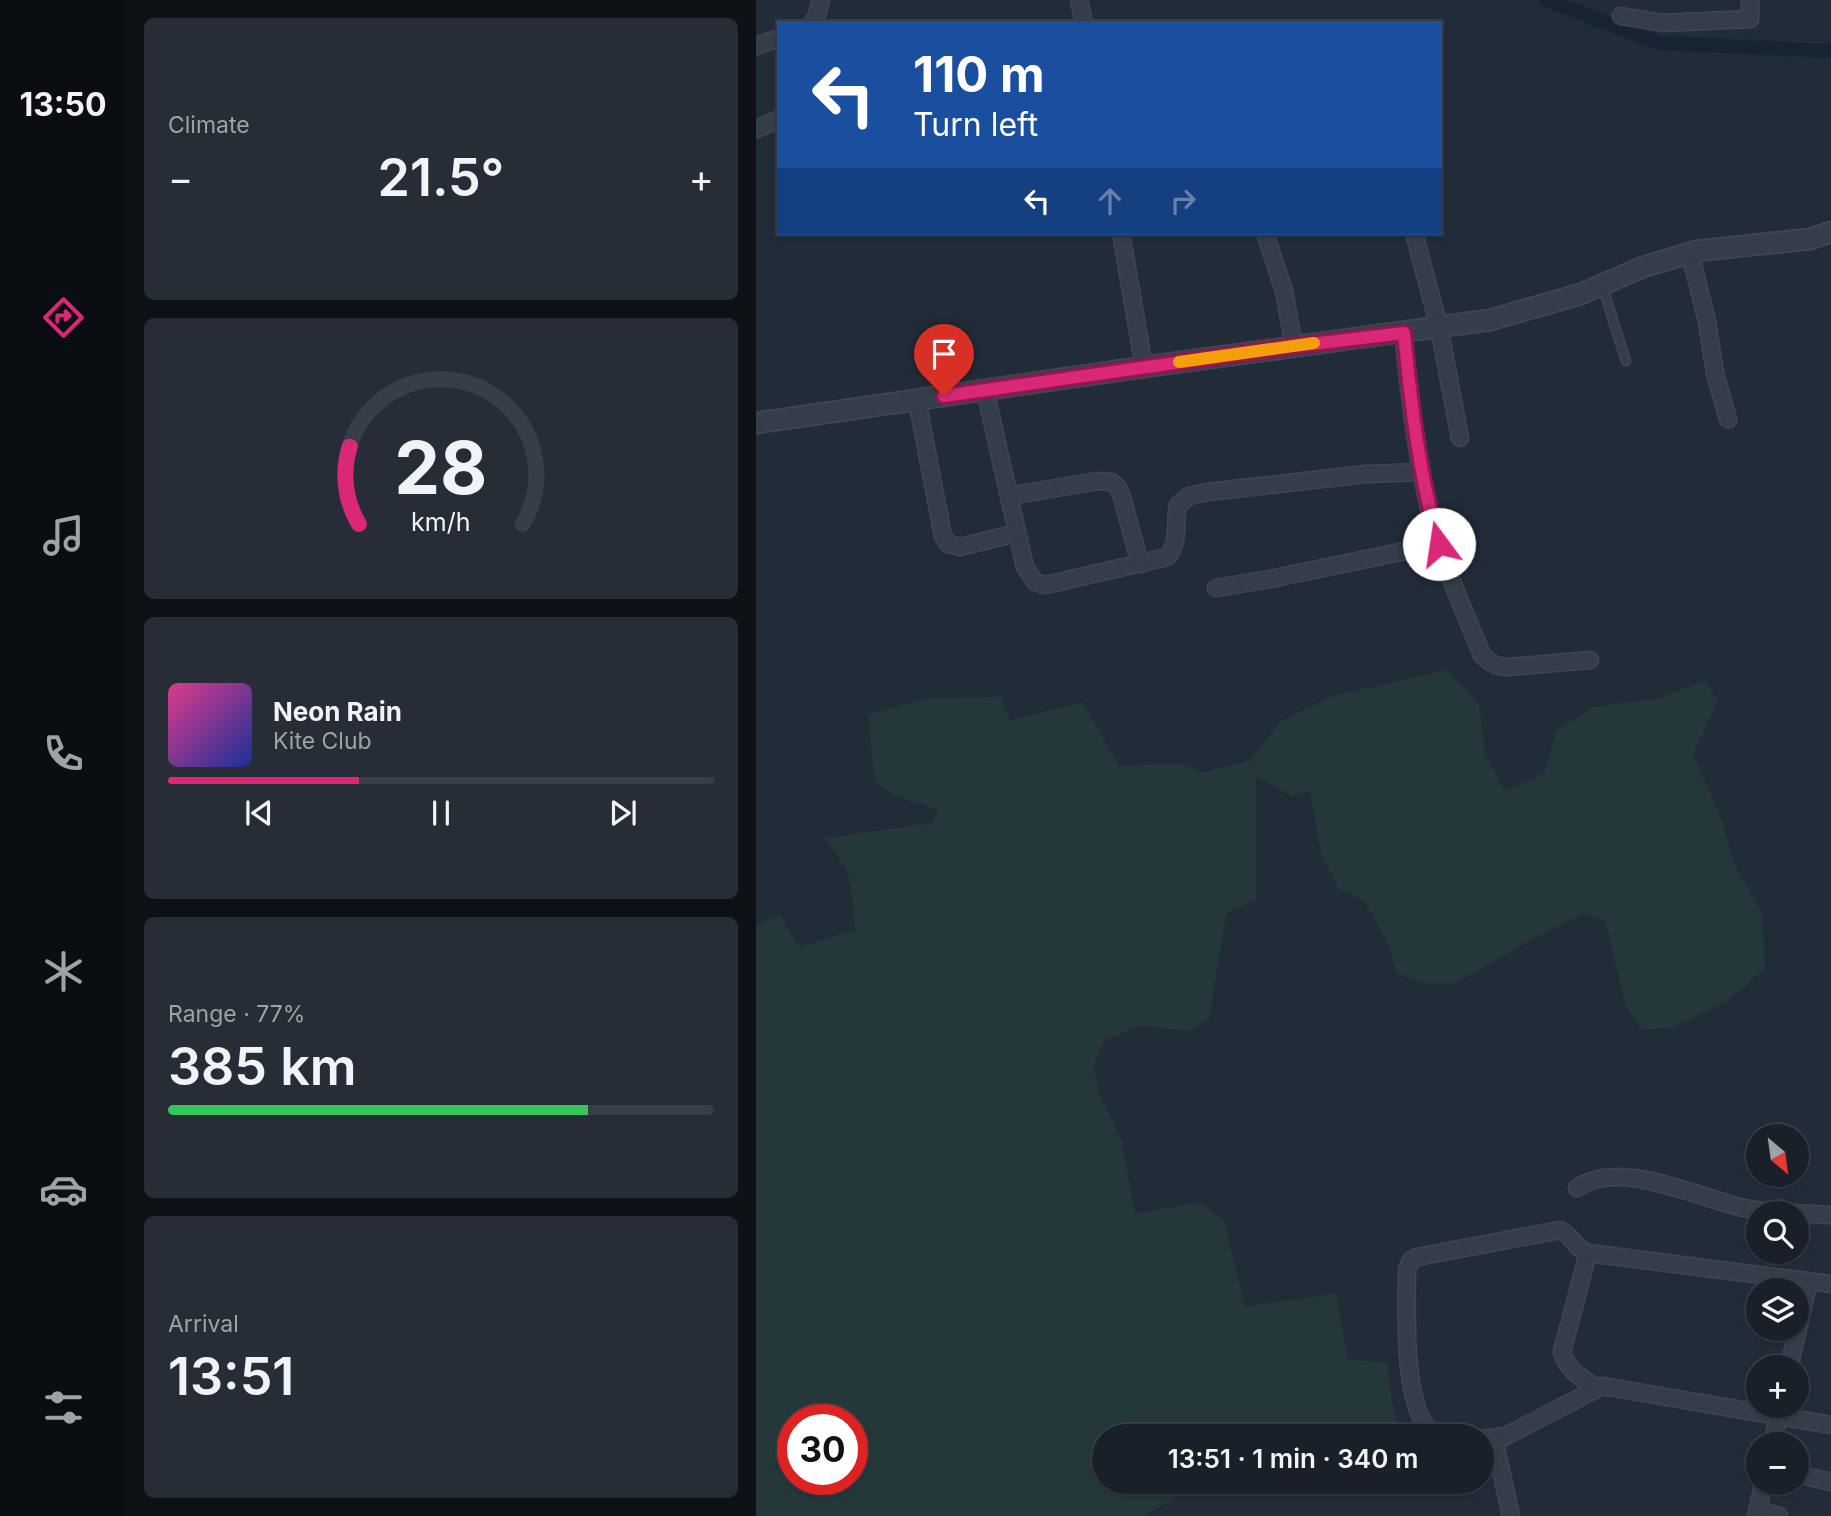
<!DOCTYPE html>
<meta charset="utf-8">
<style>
:root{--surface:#1a202a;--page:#272d36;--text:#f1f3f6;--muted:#9fa3a8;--line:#383e47;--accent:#db2777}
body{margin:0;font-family:Inter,sans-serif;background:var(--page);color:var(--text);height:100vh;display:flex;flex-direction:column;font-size:26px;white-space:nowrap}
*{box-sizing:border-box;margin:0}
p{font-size:23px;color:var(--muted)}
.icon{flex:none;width:38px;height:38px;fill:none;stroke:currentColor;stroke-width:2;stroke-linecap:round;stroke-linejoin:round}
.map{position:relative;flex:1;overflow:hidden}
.panel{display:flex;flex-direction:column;gap:18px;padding:18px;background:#0e1217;width:630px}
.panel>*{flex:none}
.hud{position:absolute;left:21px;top:21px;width:665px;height:214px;border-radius:0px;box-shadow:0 2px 5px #0004,0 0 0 2px var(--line);background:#1a4fa0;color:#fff;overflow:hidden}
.needle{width:46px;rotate:151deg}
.fabs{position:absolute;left:990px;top:1124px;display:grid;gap:14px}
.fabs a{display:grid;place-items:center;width:63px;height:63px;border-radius:50%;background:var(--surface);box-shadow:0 2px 5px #0004,0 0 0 2px var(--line);font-size:35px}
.speed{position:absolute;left:21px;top:1404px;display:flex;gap:14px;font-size:35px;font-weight:700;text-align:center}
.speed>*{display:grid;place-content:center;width:91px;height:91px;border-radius:50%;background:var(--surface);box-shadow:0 2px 5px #0004,0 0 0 2px var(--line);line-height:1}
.speed .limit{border:10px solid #d22;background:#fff;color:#111}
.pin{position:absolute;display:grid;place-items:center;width:60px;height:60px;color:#fff;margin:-72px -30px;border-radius:50% 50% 50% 0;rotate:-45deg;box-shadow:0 0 7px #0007}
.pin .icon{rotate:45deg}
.me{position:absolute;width:77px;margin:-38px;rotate:346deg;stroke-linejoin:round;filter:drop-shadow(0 0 5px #0008)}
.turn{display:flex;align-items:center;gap:24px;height:147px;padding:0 21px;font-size:32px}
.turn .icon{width:91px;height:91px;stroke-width:2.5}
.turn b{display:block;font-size:49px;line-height:60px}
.lanes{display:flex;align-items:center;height:66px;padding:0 21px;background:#0003;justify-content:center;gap:35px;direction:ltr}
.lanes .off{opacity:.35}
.big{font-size:52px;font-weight:600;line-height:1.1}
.panel .card{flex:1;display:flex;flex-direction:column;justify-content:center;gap:10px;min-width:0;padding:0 24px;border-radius:10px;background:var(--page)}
.panel .dial{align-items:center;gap:0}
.dial svg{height:182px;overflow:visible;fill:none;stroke:var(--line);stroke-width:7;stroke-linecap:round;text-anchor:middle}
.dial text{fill:var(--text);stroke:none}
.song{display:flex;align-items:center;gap:21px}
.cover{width:84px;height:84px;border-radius:10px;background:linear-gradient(135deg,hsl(330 70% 55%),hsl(230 70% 35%))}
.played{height:7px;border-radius:4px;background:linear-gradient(90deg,var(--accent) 35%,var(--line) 35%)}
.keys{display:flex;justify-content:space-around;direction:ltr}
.heat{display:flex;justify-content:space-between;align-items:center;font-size:38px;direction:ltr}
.charge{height:10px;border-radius:5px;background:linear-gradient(90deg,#34c759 77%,var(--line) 0)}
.trip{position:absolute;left:336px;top:1424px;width:402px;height:70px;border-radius:35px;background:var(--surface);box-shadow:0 2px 5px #0004,0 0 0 2px var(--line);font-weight:600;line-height:70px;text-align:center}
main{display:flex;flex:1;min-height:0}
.dock{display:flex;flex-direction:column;width:126px;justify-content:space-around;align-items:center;background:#0a0d11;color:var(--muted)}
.dock .icon{width:49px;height:49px}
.dock .current{color:var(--accent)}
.dock b{font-size:32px;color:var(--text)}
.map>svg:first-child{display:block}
.green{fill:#243739;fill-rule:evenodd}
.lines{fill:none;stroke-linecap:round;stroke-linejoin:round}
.canal{stroke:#162335;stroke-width:14}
.service-casing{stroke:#3f4652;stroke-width:11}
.minor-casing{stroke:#3f4652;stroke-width:19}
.tertiary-casing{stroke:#3f4652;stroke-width:23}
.service{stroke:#353d49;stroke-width:8}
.minor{stroke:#353d49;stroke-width:16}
.tertiary{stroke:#353d49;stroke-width:19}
.route-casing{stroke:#8e194d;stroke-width:18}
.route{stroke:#db2777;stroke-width:12}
.slow{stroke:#f59e0b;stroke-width:12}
</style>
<main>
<nav class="dock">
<b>13:50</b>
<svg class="icon current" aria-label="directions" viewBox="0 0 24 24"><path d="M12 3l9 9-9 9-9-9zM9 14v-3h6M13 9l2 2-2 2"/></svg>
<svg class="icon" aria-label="music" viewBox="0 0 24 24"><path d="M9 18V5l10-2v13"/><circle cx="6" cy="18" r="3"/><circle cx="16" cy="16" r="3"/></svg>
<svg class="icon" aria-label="phone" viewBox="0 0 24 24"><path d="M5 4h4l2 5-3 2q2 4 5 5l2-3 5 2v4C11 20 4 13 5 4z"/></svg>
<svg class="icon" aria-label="climate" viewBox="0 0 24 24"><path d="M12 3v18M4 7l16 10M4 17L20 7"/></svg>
<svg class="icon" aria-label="car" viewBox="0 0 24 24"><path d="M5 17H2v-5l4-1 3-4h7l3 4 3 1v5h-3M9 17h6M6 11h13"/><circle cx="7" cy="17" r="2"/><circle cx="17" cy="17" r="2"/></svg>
<svg class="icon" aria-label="filters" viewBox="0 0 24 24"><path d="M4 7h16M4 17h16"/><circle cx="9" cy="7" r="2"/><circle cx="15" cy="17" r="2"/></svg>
</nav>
<section class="panel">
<div class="card"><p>Climate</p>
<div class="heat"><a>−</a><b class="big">21.5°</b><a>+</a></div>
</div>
<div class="card dial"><svg viewBox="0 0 100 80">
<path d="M14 69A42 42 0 1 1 86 69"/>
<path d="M14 69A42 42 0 0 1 10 35" stroke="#db2777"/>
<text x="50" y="56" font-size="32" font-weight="700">28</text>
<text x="50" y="72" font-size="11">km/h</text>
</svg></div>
<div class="card">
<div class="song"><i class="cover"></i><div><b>Neon Rain</b><p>Kite Club</p></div></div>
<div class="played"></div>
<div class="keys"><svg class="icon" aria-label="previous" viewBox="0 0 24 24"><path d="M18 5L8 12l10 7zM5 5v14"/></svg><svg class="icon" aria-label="pause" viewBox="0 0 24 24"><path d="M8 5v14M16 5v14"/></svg><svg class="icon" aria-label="next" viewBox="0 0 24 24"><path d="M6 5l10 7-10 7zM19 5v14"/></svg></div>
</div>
<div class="card"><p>Range · 77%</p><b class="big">385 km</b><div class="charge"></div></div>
<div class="card"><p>Arrival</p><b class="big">13:51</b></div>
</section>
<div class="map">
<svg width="1075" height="1516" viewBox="0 0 1075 1516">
<rect width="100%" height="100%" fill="#222b38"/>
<path class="green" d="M 691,670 L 723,704 L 729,753 L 749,791 L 788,773 L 800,731 L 837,707 L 904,698 L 949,680 L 962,702 L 937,754 L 963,812 L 979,865 L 1006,914 L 1009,968 L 973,1000 L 916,1028 L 885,1030 L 869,1004 L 850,922 L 828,913 L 782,936 L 700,983 L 666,983 L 640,973 L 633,945 L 608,901 L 583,889 L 565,854 L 554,791 L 535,796 L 500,776 L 500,900 L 470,914 L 453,1019 L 433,1031 L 385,1026 L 349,1040 L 338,1064 L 343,1093 L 366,1141 L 379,1214 L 445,1202 L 468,1221 L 489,1307 L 580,1293 L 592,1359 L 631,1363 L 637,1407 L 644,1437 L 348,1437 L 348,1482 L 447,1482 L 388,1516 L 0,1516 L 0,924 L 24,916 L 43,947 L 99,930 L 97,904 L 91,871 L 69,838 L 175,823 L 183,810 L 139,796 L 119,782 L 112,715 L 169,698 L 245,697 L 254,720 L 327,702 L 363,766 L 420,763 L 449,772 L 493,761 L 525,721 L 576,696 ZM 37,1419 L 96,1419 L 96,1479 L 37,1479 Z"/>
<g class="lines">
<path class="canal" d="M 791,0 L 903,43 L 1075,51"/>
<g class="service-casing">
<path id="service" d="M 846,285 L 870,361"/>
</g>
<g class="minor-casing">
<g id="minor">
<path d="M 323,0 L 328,23"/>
<path d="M 865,16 L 907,23 L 994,19 L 994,0"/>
<path d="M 56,23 L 60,18 L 65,0"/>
<path d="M 0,46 L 23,38"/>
<path d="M 0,129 L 23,119"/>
<path d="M 365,233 L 388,367"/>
<path d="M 509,233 L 528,291 L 538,346"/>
<path d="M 658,233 L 683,327 L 704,438"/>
<path d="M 934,253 L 951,322 L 959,373 L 972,419"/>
<path d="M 647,333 C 654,402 662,472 681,540 C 693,579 711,617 726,655 C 735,664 741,667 753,667 L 834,660"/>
<path d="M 229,390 L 269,567 L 279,582 L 290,585 L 411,557 C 424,544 418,522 422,505 L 433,496 L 452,492 L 610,474 L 666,472"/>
<path d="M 161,400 L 187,536 L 192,544 L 204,547 L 261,533"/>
<path d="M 253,496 L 341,481 L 356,482 L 362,488 L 366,497 L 384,564"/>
<path d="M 460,588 L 514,579 L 683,544"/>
<path d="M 821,1188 C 865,1158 942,1198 988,1208 C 1016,1214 1047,1213 1075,1215"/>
<path d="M 832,1253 L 806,1352 C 811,1370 826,1378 840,1388"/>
<path d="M 1033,1367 L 1053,1281"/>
<path d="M 684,1437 C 644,1424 651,1305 651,1270 L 655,1260 L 661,1257 L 804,1230 C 816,1235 819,1249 832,1253 L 1075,1284"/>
<path d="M 726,1439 L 750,1436 L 846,1386 L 1075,1425"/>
<path d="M 738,1439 L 755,1516"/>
<path d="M 1016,1444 L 1025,1405"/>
<path d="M 1041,1474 L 1075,1482"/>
<path d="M 1002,1510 L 1023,1516"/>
<path d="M 1000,1516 L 1008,1482"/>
</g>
</g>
<g class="tertiary-casing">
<path id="tertiary" d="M 0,423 L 388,367 L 734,320 L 825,294 L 887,267 L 940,251 L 1054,239 L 1075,232"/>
</g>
<use href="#service" class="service"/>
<use href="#minor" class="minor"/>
<use href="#tertiary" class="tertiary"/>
</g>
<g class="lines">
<g class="route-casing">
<path id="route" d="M 188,396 L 538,346 L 648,333 C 655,404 663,475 683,544"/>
</g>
<use href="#route" class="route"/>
<path class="slow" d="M 423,362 L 558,343"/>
</g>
</svg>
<div class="fabs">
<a><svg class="needle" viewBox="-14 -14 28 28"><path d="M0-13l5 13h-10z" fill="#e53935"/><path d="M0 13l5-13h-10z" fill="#9fa3a8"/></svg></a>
<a><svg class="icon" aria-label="search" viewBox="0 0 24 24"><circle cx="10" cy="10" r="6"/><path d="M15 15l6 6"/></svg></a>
<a><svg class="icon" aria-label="layers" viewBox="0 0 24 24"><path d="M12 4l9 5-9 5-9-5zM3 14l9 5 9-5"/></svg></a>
<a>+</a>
<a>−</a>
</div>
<div class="speed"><div class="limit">30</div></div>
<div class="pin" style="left:188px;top:396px;background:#d93025"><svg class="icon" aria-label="arrive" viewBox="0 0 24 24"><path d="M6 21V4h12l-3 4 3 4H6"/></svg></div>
<svg class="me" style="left:683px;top:544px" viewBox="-20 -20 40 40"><circle r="19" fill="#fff"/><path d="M0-13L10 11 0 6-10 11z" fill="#db2777"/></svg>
<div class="trip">13:51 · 1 min · 340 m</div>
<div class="hud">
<div class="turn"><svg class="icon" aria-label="left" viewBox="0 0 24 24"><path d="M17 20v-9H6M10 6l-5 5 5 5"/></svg><div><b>110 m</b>Turn left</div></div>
<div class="lanes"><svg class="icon" aria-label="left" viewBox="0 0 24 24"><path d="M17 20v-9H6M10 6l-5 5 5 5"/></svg><svg class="icon off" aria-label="ahead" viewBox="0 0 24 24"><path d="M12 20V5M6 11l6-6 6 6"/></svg><svg class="icon off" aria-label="right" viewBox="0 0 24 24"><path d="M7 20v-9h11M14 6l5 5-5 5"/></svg></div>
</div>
</div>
</main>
